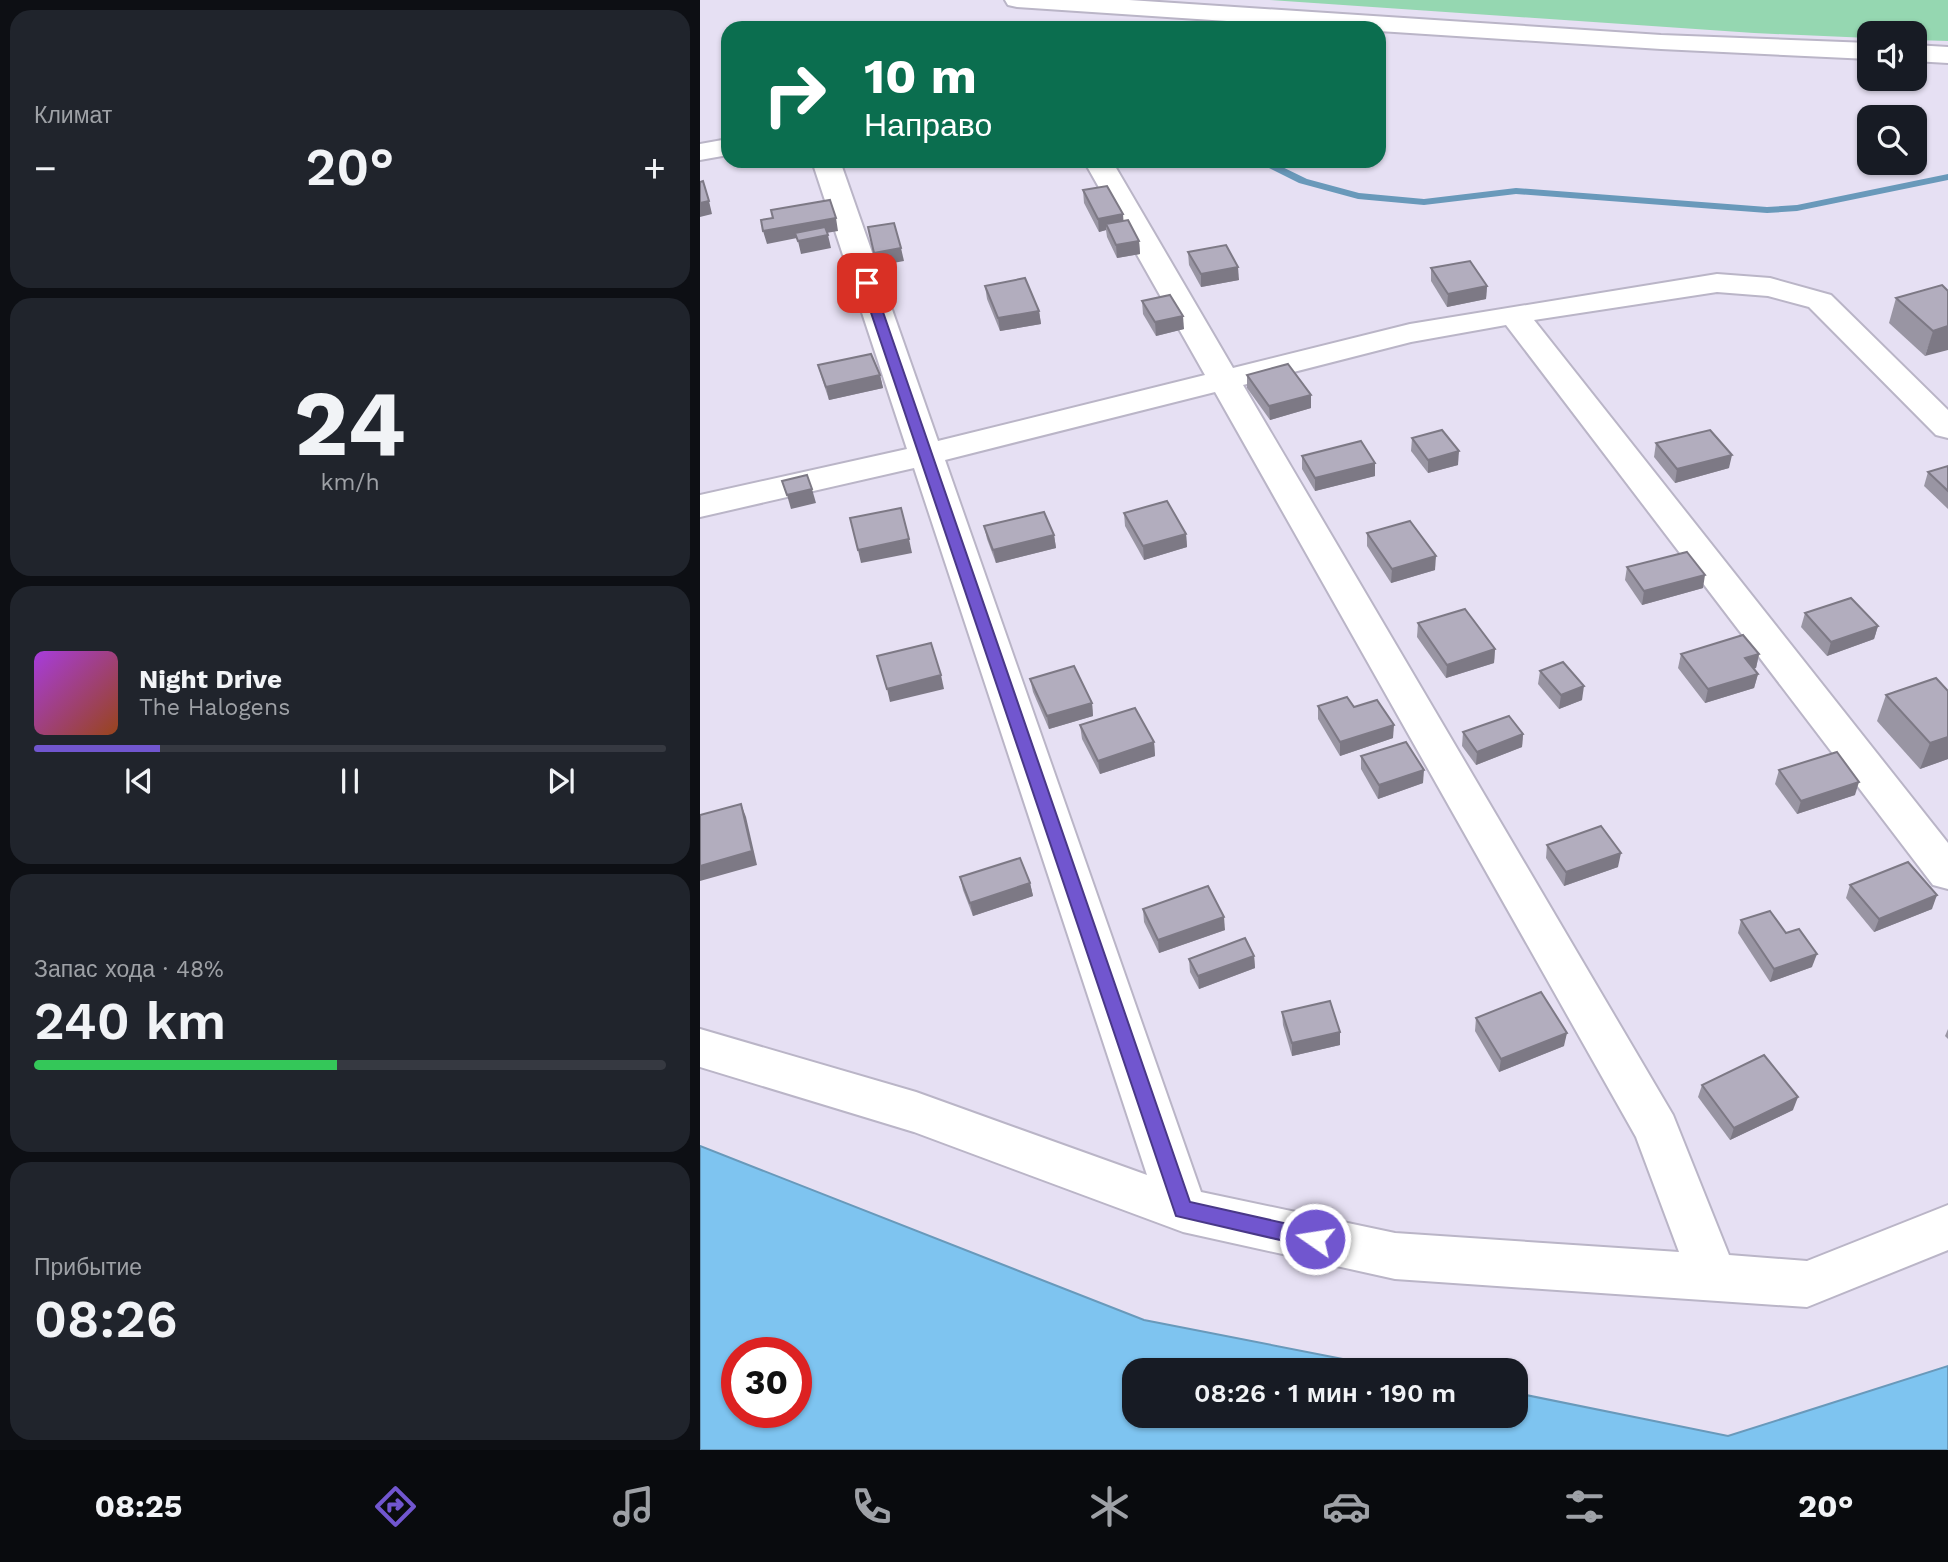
<!DOCTYPE html>
<html lang="ru">
<meta charset="utf-8">
<style>
:root{--surface:#171b24;--page:#20242c;--text:#f1f3f6;--muted:#9ea1a6;--line:#363941;--accent:#7156cf}
body{margin:0;font-family:"Work Sans",sans-serif;background:var(--page);color:var(--text);height:100vh;display:flex;flex-direction:column;font-size:26px;white-space:nowrap}
*{box-sizing:border-box;margin:0}
p{font-size:23px;color:var(--muted)}
.icon{flex:none;width:38px;height:38px;fill:none;stroke:currentColor;stroke-width:2;stroke-linecap:round;stroke-linejoin:round}
.map{position:relative;flex:1;overflow:hidden}
.side{display:flex;flex-direction:column;gap:10px;padding:10px;background:#0d0f14;width:700px}
.side>*{flex:none}
.banner{position:absolute;left:21px;top:21px;width:665px;height:147px;border-radius:21px;box-shadow:0 2px 5px #0004;background:#0b6e4f;color:#fff;overflow:hidden}
.buttons{position:absolute;left:1157px;top:21px;display:grid;gap:14px}
.buttons a{display:grid;place-items:center;width:70px;height:70px;border-radius:14px;background:var(--surface);box-shadow:0 2px 5px #0004;font-size:35px}
.speed{position:absolute;left:21px;top:1337px;display:flex;gap:14px;font-size:35px;font-weight:700;text-align:center}
.speed>*{display:grid;place-content:center;width:91px;height:91px;border-radius:50%;background:var(--surface);box-shadow:0 2px 5px #0004;line-height:1}
.speed .limit{border:10px solid #d22;background:#fff;color:#111}
.pin{position:absolute;display:grid;place-items:center;width:60px;height:60px;color:#fff;margin:-30px;border-radius:14px;box-shadow:0 4px 10px #0006}
.me{position:absolute;width:77px;margin:-38px;rotate:283deg;stroke-linejoin:round;filter:drop-shadow(0 0 5px #0008)}
.turn{display:flex;align-items:center;gap:24px;height:147px;padding:0 28px;font-size:32px}
.turn .icon{width:91px;height:91px;stroke-width:2.5}
.turn b{display:block;font-size:49px;line-height:60px}
.big{font-size:52px;font-weight:600;line-height:1.1}
.side .widget{flex:1;display:flex;flex-direction:column;justify-content:center;gap:10px;min-width:0;padding:0 24px;border-radius:21px;background:var(--page)}
.side .dial{align-items:center;gap:0}
.dial b{font-size:91px;line-height:1}
.song{display:flex;align-items:center;gap:21px}
.cover{width:84px;height:84px;border-radius:10px;background:linear-gradient(135deg,hsl(280 70% 55%),hsl(20 70% 35%))}
.played{height:7px;border-radius:4px;background:linear-gradient(90deg,var(--accent) 20%,var(--line) 20%)}
.keys{display:flex;justify-content:space-around;direction:ltr}
.heat{display:flex;justify-content:space-between;align-items:center;font-size:38px;direction:ltr}
.charge{height:10px;border-radius:5px;background:linear-gradient(90deg,#34c759 48%,var(--line) 0)}
.trip{position:absolute;left:422px;top:1358px;width:406px;height:70px;border-radius:21px;background:var(--surface);box-shadow:0 2px 5px #0004;font-weight:600;line-height:70px;text-align:center}
.tabs{display:flex;height:112px;justify-content:space-around;align-items:center;background:#090b0e;color:var(--muted)}
.tabs .icon{width:49px;height:49px}
.tabs .on{color:var(--accent)}
.tabs b{font-size:32px;color:var(--text)}
main{display:flex;flex:1;min-height:0}
.map>svg:first-child{display:block}
.green{fill:#95d7b1}
.water{fill:#7ec4f0;stroke:#6999ba;stroke-width:2;fill-rule:evenodd}
.lines{fill:none;stroke-linecap:round;stroke-linejoin:round}
.stream{fill:#6999ba;fill-rule:evenodd}
.minor-casing{stroke:#bab5c7;stroke-width:4}
.minor{fill:#fff;fill-rule:evenodd}
.wall{fill:#9995a3}
.shaded-wall{fill:#7d7985}
.building{fill:#b2adbe;stroke:#7d7985;stroke-width:2}
.route{fill:#7156cf;stroke:#493887;stroke-width:2}
</style>
<main>
<section class="side">
<div class="widget"><p>Климат</p>
<div class="heat"><a>−</a><b class="big">20°</b><a>+</a></div>
</div>
<div class="widget dial"><b>24</b><p>km/h</p></div>
<div class="widget">
<div class="song"><i class="cover"></i><div><b>Night Drive</b><p>The Halogens</p></div></div>
<div class="played"></div>
<div class="keys"><svg class="icon" aria-label="previous" viewBox="0 0 24 24"><path d="M18 5L8 12l10 7zM5 5v14"/></svg><svg class="icon" aria-label="pause" viewBox="0 0 24 24"><path d="M8 5v14M16 5v14"/></svg><svg class="icon" aria-label="next" viewBox="0 0 24 24"><path d="M6 5l10 7-10 7zM19 5v14"/></svg></div>
</div>
<div class="widget"><p>Запас хода · 48%</p><b class="big">240 km</b><div class="charge"></div></div>
<div class="widget"><p>Прибытие</p><b class="big">08:26</b></div>
</section>
<div class="map">
<svg width="1248" height="1450" viewBox="0 0 1248 1450">
<rect width="100%" height="100%" fill="#e6e0f3"/>
<path class="green" d="M 570,0 L 1248,0 L 1248,41 L 1215,40 L 1214,33 L 1169,33 L 1169,38 L 1054,33 Z"/>
<path class="water" d="M 0,1146 L 444,1320 L 699,1370 L 434,1370 L 434,1416 L 816,1416 L 816,1393 L 1028,1436 L 1248,1366 L 1248,1450 L 0,1450 ZM 37,1353 L 96,1353 L 96,1412 L 37,1412 Z"/>
<g class="lines">
<path class="stream" d="M 555,161 L 570,161 L 607,179 L 659,193 L 724,199 L 816,188 L 1067,207 L 1097,205 L 1248,174 L 1248,180 L 1097,211 L 1067,213 L 816,194 L 724,205 L 658,199 L 599,183 Z"/>
<g class="minor-casing">
<g id="minor">
<path d="M 305,0 L 429,0 L 961,35 L 1169,43 L 1169,59 L 961,49 L 679,31 L 679,28 L 633,28 L 317,7 L 308,5 Z"/>
<path d="M 1214,45 L 1248,47 L 1248,63 L 1214,61 Z"/>
<path d="M 28,139 L 28,155 L 0,160 L 0,144 Z"/>
<path d="M 112,161 L 140,161 L 238,441 L 505,375 L 384,161 L 412,161 L 533,368 L 710,324 L 1017,274 L 1070,278 L 1131,295 L 1248,410 L 1248,438 L 1236,435 L 1109,307 L 1068,296 L 1017,292 L 834,320 L 1248,843 L 1248,889 L 1233,885 L 806,325 L 711,342 L 543,385 L 973,1115 L 1029,1255 L 1107,1261 L 1248,1205 L 1248,1250 L 1107,1307 L 695,1279 L 483,1232 L 214,1132 L 0,1067 L 0,1029 L 216,1092 L 447,1175 L 214,468 L 0,517 L 0,495 L 207,449 ZM 515,392 L 936,1137 L 979,1252 L 695,1233 L 501,1192 L 245,460 Z"/>
</g>
</g>
<use href="#minor" class="minor"/>
</g>
<g class="wall">
<path d="M 383,190 L 424,221 L 439,241 L 440,254 L 417,258 L 407,237 L 406,230 L 399,232 L 384,203 Z"/>
<path d="M 488,252 L 539,280 L 501,287 L 489,265 Z"/>
<path d="M 731,268 L 787,286 L 786,299 L 747,307 L 731,281 Z"/>
<path d="M 285,286 L 339,311 L 341,324 L 300,331 L 287,299 Z"/>
<path d="M 1248,291 L 1225,356 L 1189,323 L 1196,298 Z"/>
<path d="M 442,301 L 484,329 L 456,336 L 443,314 Z"/>
<path d="M 118,365 L 180,375 L 183,388 L 129,400 L 122,379 Z"/>
<path d="M 547,375 L 611,395 L 611,408 L 570,420 L 547,388 Z"/>
<path d="M 712,438 L 758,465 L 728,473 L 711,451 Z"/>
<path d="M 956,443 L 1029,468 L 975,483 L 954,457 Z"/>
<path d="M 602,456 L 675,463 L 675,476 L 615,491 L 602,469 Z"/>
<path d="M 1248,466 L 1248,509 L 1224,486 L 1228,472 Z"/>
<path d="M 424,513 L 486,534 L 487,547 L 444,560 L 425,526 Z"/>
<path d="M 284,526 L 354,535 L 356,548 L 296,563 L 287,539 Z"/>
<path d="M 667,533 L 735,570 L 691,583 L 667,546 Z"/>
<path d="M 927,567 L 1003,588 L 942,605 L 925,580 Z"/>
<path d="M 1105,613 L 1178,626 L 1174,639 L 1127,656 L 1101,627 Z"/>
<path d="M 718,623 L 795,649 L 794,663 L 746,678 L 717,637 Z"/>
<path d="M 981,654 L 1059,654 L 1056,668 L 1053,669 L 1058,674 L 1054,688 L 1005,703 L 978,668 Z"/>
<path d="M 840,671 L 882,700 L 859,709 L 838,684 Z"/>
<path d="M 330,679 L 392,703 L 393,716 L 349,729 L 333,692 Z"/>
<path d="M 1248,691 L 1248,759 L 1220,769 L 1177,721 L 1186,695 Z"/>
<path d="M 618,706 L 654,707 L 693,738 L 640,756 L 618,719 Z"/>
<path d="M 380,725 L 454,742 L 455,756 L 400,774 L 382,739 Z"/>
<path d="M 763,732 L 823,734 L 822,747 L 776,765 L 762,746 Z"/>
<path d="M 661,756 L 723,783 L 678,799 L 661,769 Z"/>
<path d="M 1079,770 L 1155,795 L 1097,814 L 1075,784 Z"/>
<path d="M 847,845 L 918,867 L 864,886 L 846,858 Z"/>
<path d="M 260,877 L 330,883 L 333,896 L 273,916 L 263,890 Z"/>
<path d="M 1150,885 L 1232,909 L 1174,932 L 1146,898 Z"/>
<path d="M 443,909 L 525,930 L 459,953 L 444,922 Z"/>
<path d="M 1041,920 L 1086,933 L 1112,967 L 1070,982 L 1038,933 Z"/>
<path d="M 554,956 L 555,968 L 499,989 L 490,972 L 489,959 Z"/>
<path d="M 582,1012 L 640,1045 L 592,1056 L 583,1025 Z"/>
<path d="M 776,1018 L 864,1046 L 799,1072 L 775,1031 Z"/>
<path d="M 1248,1029 L 1248,1039 L 1245,1036 Z"/>
<path d="M 1002,1085 L 1093,1110 L 1030,1140 L 998,1097 Z"/>
</g>
<g class="shaded-wall">
<path d="M 9,201 L 12,214 L 0,217 L 0,203 Z"/>
<path d="M 423,214 L 424,227 L 406,224 L 406,230 L 399,232 L 398,219 Z"/>
<path d="M 136,218 L 138,231 L 97,238 L 95,233 L 97,238 L 67,244 L 63,231 Z"/>
<path d="M 128,235 L 131,248 L 101,254 L 98,241 Z"/>
<path d="M 439,241 L 440,254 L 417,258 L 416,245 Z"/>
<path d="M 201,248 L 204,261 L 177,266 L 174,253 Z"/>
<path d="M 538,267 L 539,280 L 501,287 L 501,274 Z"/>
<path d="M 787,286 L 786,299 L 747,307 L 748,294 Z"/>
<path d="M 339,311 L 341,324 L 300,331 L 298,318 Z"/>
<path d="M 483,316 L 484,329 L 456,336 L 455,322 Z"/>
<path d="M 1248,326 L 1248,350 L 1225,356 L 1233,331 Z"/>
<path d="M 180,375 L 183,388 L 129,400 L 126,387 Z"/>
<path d="M 611,395 L 611,408 L 570,420 L 569,406 Z"/>
<path d="M 759,451 L 758,465 L 728,473 L 728,460 Z"/>
<path d="M 1032,455 L 1029,468 L 975,483 L 977,469 Z"/>
<path d="M 675,463 L 675,476 L 615,491 L 615,478 Z"/>
<path d="M 112,489 L 116,503 L 91,509 L 87,495 Z"/>
<path d="M 486,534 L 487,547 L 444,560 L 443,546 Z"/>
<path d="M 354,535 L 356,548 L 296,563 L 293,550 Z"/>
<path d="M 209,539 L 212,553 L 161,563 L 158,550 Z"/>
<path d="M 736,556 L 735,570 L 691,583 L 692,569 Z"/>
<path d="M 1005,575 L 1003,588 L 942,605 L 944,591 Z"/>
<path d="M 1178,626 L 1174,639 L 1127,656 L 1131,642 Z"/>
<path d="M 795,649 L 794,663 L 746,678 L 747,665 Z"/>
<path d="M 1059,654 L 1056,668 L 1042,672 L 1045,658 Z"/>
<path d="M 1058,674 L 1054,688 L 1005,703 L 1008,689 Z"/>
<path d="M 241,675 L 244,689 L 190,702 L 187,689 Z"/>
<path d="M 884,686 L 882,700 L 859,709 L 861,695 Z"/>
<path d="M 392,703 L 393,716 L 349,729 L 347,716 Z"/>
<path d="M 694,725 L 693,738 L 640,756 L 640,742 Z"/>
<path d="M 823,734 L 822,747 L 776,765 L 777,752 Z"/>
<path d="M 1248,737 L 1248,759 L 1220,769 L 1230,743 Z"/>
<path d="M 454,742 L 455,756 L 400,774 L 398,761 Z"/>
<path d="M 724,770 L 723,783 L 678,799 L 679,785 Z"/>
<path d="M 1159,782 L 1155,795 L 1097,814 L 1101,801 Z"/>
<path d="M 41,804 L 46,817 L 57,865 L 0,881 L 0,866 Z"/>
<path d="M 921,853 L 918,867 L 864,886 L 866,872 Z"/>
<path d="M 330,883 L 333,896 L 273,916 L 270,903 Z"/>
<path d="M 1237,895 L 1232,909 L 1174,932 L 1179,919 Z"/>
<path d="M 524,917 L 525,930 L 459,953 L 458,940 Z"/>
<path d="M 1117,954 L 1112,967 L 1070,982 L 1074,969 Z"/>
<path d="M 554,956 L 555,968 L 499,989 L 498,976 Z"/>
<path d="M 640,1032 L 640,1045 L 592,1056 L 592,1043 Z"/>
<path d="M 867,1033 L 864,1046 L 799,1072 L 801,1059 Z"/>
<path d="M 1098,1097 L 1093,1110 L 1030,1140 L 1034,1128 Z"/>
</g>
<g class="building">
<path d="M 3,181 L 9,201 L 0,203 L 0,182 Z"/>
<path d="M 407,186 L 423,214 L 398,219 L 383,190 Z"/>
<path d="M 130,200 L 136,218 L 63,231 L 61,220 L 73,218 L 71,210 Z"/>
<path d="M 428,220 L 439,241 L 416,245 L 406,224 Z"/>
<path d="M 194,223 L 201,248 L 174,253 L 168,227 Z"/>
<path d="M 125,227 L 128,235 L 98,241 L 95,233 Z"/>
<path d="M 526,245 L 538,267 L 501,274 L 488,252 Z"/>
<path d="M 770,261 L 787,286 L 748,294 L 731,268 Z"/>
<path d="M 325,278 L 339,311 L 298,318 L 285,286 Z"/>
<path d="M 1242,285 L 1248,291 L 1248,326 L 1233,331 L 1196,298 Z"/>
<path d="M 470,295 L 483,316 L 455,322 L 442,301 Z"/>
<path d="M 171,354 L 180,375 L 126,387 L 118,365 Z"/>
<path d="M 588,364 L 611,395 L 569,406 L 547,375 Z"/>
<path d="M 742,430 L 759,451 L 728,460 L 712,438 Z"/>
<path d="M 1010,430 L 1032,455 L 977,469 L 956,443 Z"/>
<path d="M 661,441 L 675,463 L 615,478 L 602,456 Z"/>
<path d="M 1248,466 L 1248,491 L 1228,472 Z"/>
<path d="M 107,475 L 112,489 L 87,495 L 82,481 Z"/>
<path d="M 467,501 L 486,534 L 443,546 L 424,513 Z"/>
<path d="M 201,508 L 209,539 L 158,550 L 150,518 Z"/>
<path d="M 344,512 L 354,535 L 293,550 L 284,526 Z"/>
<path d="M 710,521 L 736,556 L 692,569 L 667,533 Z"/>
<path d="M 987,552 L 1005,575 L 944,591 L 927,567 Z"/>
<path d="M 1151,598 L 1178,626 L 1131,642 L 1105,613 Z"/>
<path d="M 765,609 L 795,649 L 747,665 L 718,623 Z"/>
<path d="M 1043,635 L 1059,654 L 1045,658 L 1058,674 L 1008,689 L 981,654 Z"/>
<path d="M 231,643 L 241,675 L 187,689 L 177,656 Z"/>
<path d="M 863,662 L 884,686 L 861,695 L 840,671 Z"/>
<path d="M 374,666 L 392,703 L 347,716 L 330,679 Z"/>
<path d="M 1236,678 L 1248,691 L 1248,737 L 1230,743 L 1186,695 Z"/>
<path d="M 647,697 L 654,707 L 677,700 L 694,725 L 640,742 L 618,706 Z"/>
<path d="M 435,708 L 454,742 L 398,761 L 380,725 Z"/>
<path d="M 809,716 L 823,734 L 777,752 L 763,732 Z"/>
<path d="M 706,742 L 724,770 L 679,785 L 661,756 Z"/>
<path d="M 1137,752 L 1159,782 L 1101,801 L 1079,770 Z"/>
<path d="M 41,804 L 52,851 L 0,866 L 0,815 Z"/>
<path d="M 901,826 L 921,853 L 866,872 L 847,845 Z"/>
<path d="M 320,858 L 330,883 L 270,903 L 260,877 Z"/>
<path d="M 1208,862 L 1237,895 L 1179,919 L 1150,885 Z"/>
<path d="M 508,886 L 524,917 L 458,940 L 443,909 Z"/>
<path d="M 1070,911 L 1086,933 L 1099,929 L 1117,954 L 1074,969 L 1041,920 Z"/>
<path d="M 545,938 L 554,956 L 498,976 L 489,959 Z"/>
<path d="M 841,992 L 867,1033 L 801,1059 L 776,1018 Z"/>
<path d="M 630,1001 L 640,1032 L 592,1043 L 582,1012 Z"/>
<path d="M 1064,1055 L 1098,1097 L 1034,1128 L 1002,1085 Z"/>
</g>
<path class="route" d="M 163,281 L 173,283 L 490,1202 L 615,1230 L 623,1232 L 626,1239 L 623,1245 L 615,1248 L 476,1216 L 161,283 Z"/>
</svg>
<div class="buttons">
<a><svg class="icon" aria-label="sound" viewBox="0 0 24 24"><path d="M4 9h4l5-4v14l-5-4H4zM17 9q2 3 0 6"/></svg></a>
<a><svg class="icon" aria-label="search" viewBox="0 0 24 24"><circle cx="10" cy="10" r="6"/><path d="M15 15l6 6"/></svg></a>
</div>
<div class="speed"><div class="limit">30</div></div>
<div class="pin" style="left:167px;top:283px;background:#d93025"><svg class="icon" aria-label="arrive" viewBox="0 0 24 24"><path d="M6 21V4h12l-3 4 3 4H6"/></svg></div>
<svg class="me" style="left:615px;top:1239px" viewBox="-20 -20 40 40"><circle r="17" fill="#7156cf" stroke="#fff" stroke-width="3"/><path d="M0-11L8 9 0 5-8 9z" fill="#fff"/></svg>
<div class="trip">08:26 · 1 мин · 190 m</div>
<div class="banner">
<div class="turn"><svg class="icon" aria-label="right" viewBox="0 0 24 24"><path d="M7 20v-9h11M14 6l5 5-5 5"/></svg><div><b>10 m</b>Направо</div></div>
</div>
</div>
</main>
<nav class="tabs">
<b>08:25</b>
<svg class="icon on" aria-label="directions" viewBox="0 0 24 24"><path d="M12 3l9 9-9 9-9-9zM9 14v-3h6M13 9l2 2-2 2"/></svg>
<svg class="icon" aria-label="music" viewBox="0 0 24 24"><path d="M9 18V5l10-2v13"/><circle cx="6" cy="18" r="3"/><circle cx="16" cy="16" r="3"/></svg>
<svg class="icon" aria-label="phone" viewBox="0 0 24 24"><path d="M5 4h4l2 5-3 2q2 4 5 5l2-3 5 2v4C11 20 4 13 5 4z"/></svg>
<svg class="icon" aria-label="climate" viewBox="0 0 24 24"><path d="M12 3v18M4 7l16 10M4 17L20 7"/></svg>
<svg class="icon" aria-label="car" viewBox="0 0 24 24"><path d="M5 17H2v-5l4-1 3-4h7l3 4 3 1v5h-3M9 17h6M6 11h13"/><circle cx="7" cy="17" r="2"/><circle cx="17" cy="17" r="2"/></svg>
<svg class="icon" aria-label="filters" viewBox="0 0 24 24"><path d="M4 7h16M4 17h16"/><circle cx="9" cy="7" r="2"/><circle cx="15" cy="17" r="2"/></svg>
<b>20°</b>
</nav>
